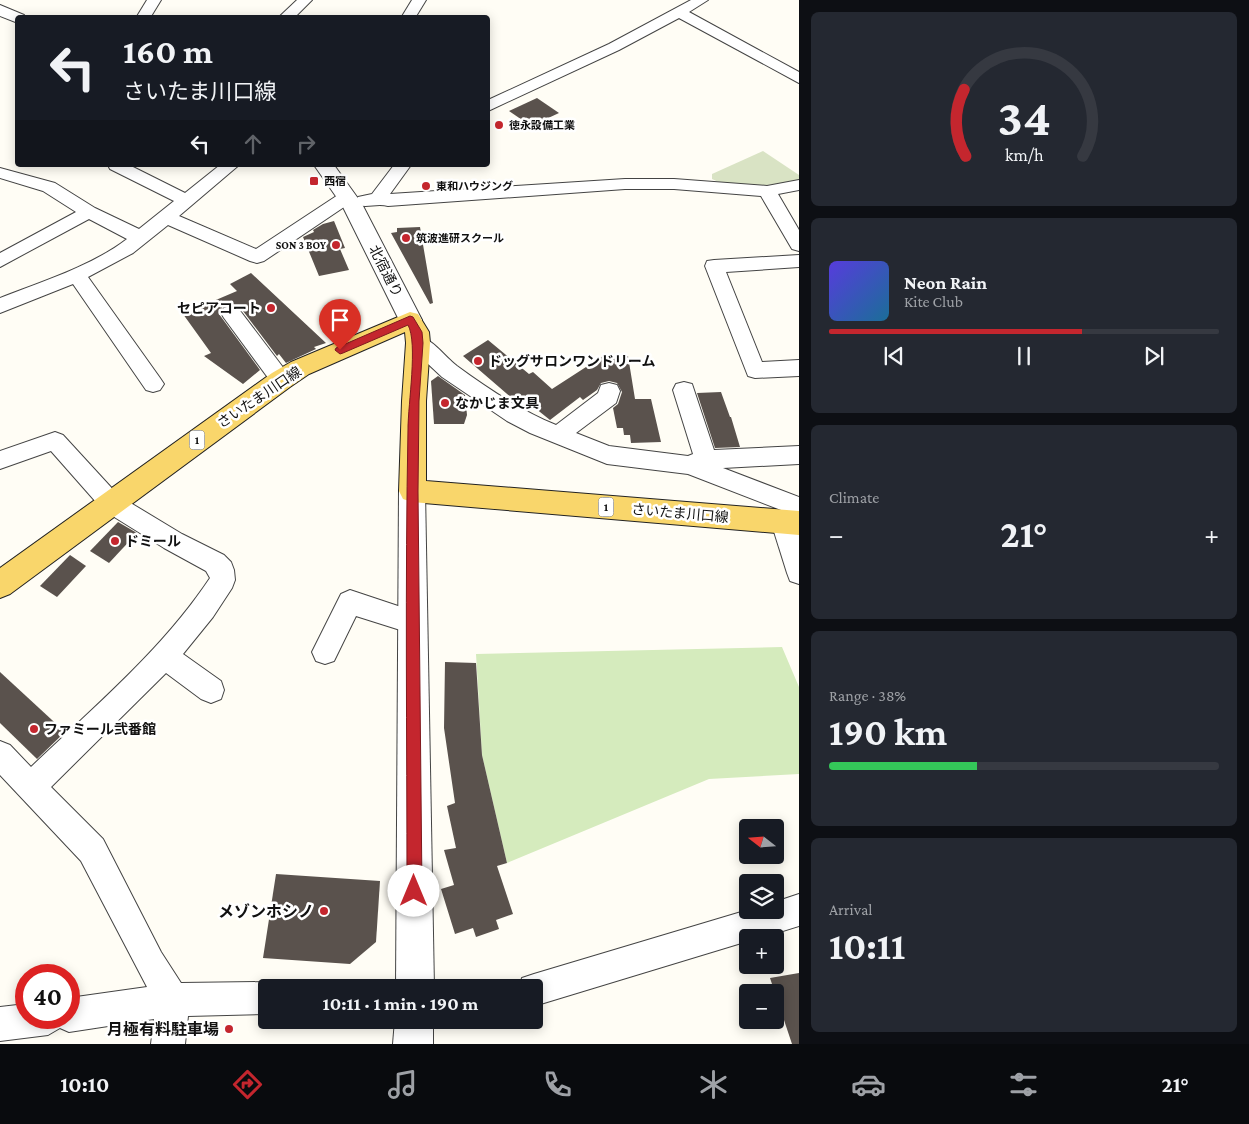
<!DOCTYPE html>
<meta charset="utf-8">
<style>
:root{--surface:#171b24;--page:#242831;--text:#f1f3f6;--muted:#9ea1a6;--line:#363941;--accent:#c4262e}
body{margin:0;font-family:"Crimson Pro","Noto Sans JP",serif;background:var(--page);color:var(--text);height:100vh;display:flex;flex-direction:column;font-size:19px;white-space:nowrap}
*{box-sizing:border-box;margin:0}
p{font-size:16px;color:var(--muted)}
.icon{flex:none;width:28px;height:28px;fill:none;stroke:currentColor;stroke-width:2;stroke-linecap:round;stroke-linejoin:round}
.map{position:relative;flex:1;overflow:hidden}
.details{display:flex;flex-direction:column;gap:12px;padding:12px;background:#0d0f14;width:450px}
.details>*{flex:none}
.hud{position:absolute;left:15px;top:15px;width:475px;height:152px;border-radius:5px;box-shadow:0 2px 12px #0003;background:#171b24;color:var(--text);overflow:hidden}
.needle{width:32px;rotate:287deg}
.tools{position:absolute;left:739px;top:819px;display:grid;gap:10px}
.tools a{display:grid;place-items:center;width:45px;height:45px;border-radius:5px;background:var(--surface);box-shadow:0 2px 12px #0003;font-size:25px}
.speed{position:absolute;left:15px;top:964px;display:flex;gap:10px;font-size:25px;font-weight:700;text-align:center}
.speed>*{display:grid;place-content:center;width:65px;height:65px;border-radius:50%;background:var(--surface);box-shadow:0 2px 12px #0003;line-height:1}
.speed .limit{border:8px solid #d22;background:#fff;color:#111}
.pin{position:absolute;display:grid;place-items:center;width:42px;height:42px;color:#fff;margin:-51px -21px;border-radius:50% 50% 50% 0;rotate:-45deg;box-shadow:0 0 5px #0007}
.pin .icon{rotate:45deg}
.me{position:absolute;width:55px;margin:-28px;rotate:0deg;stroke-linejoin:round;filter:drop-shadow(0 0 4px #0008)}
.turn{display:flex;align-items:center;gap:18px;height:105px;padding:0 25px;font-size:22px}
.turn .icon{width:65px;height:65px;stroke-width:2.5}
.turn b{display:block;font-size:35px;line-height:42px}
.lanes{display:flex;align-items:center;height:48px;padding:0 25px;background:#0003;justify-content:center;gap:25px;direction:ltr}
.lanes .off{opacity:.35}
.big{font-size:38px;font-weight:700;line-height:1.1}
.details .card{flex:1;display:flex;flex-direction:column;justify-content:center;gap:8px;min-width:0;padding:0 18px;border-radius:8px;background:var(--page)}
.details .dial{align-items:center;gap:0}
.dial svg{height:130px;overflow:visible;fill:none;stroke:var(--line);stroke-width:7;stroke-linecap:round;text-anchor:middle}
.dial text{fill:var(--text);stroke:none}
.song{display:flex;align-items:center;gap:15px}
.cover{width:60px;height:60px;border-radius:8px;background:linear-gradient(135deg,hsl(250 70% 55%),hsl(200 70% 35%))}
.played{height:5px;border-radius:2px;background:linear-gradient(90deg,var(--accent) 65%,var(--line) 65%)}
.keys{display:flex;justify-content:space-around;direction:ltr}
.heat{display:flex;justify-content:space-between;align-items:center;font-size:28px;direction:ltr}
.charge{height:8px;border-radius:4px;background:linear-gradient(90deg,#34c759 38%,var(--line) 0)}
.trip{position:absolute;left:258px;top:979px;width:285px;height:50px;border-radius:5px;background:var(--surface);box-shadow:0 2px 12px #0003;font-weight:700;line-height:50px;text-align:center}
.dock{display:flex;height:80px;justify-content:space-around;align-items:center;background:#090b0e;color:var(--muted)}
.dock .icon{width:35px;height:35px}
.dock .selected{color:var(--accent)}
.dock b{font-size:22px;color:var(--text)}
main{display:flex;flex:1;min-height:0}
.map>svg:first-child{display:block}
.green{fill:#d5ebbd}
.cemetery{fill:#d9e3c4}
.building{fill:#5a524d}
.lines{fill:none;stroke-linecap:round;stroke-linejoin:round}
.minor-casing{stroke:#444;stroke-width:2}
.tertiary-casing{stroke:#444;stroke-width:2}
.primary-casing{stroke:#222;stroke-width:2}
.minor{fill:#fff;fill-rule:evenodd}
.tertiary{fill:#fff;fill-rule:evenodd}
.primary{fill:#f9d66b;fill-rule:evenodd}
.route{fill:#c4262e;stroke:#7f191e}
.poi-dot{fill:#c4262e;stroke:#fff;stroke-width:2}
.labels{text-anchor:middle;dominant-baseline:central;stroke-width:5;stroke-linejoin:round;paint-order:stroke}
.far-poi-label{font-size:11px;font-weight:bold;fill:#111;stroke:#fff;text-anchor:start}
.shield{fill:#fff;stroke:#585858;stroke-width:1}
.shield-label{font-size:12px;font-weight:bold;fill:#111}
.street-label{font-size:14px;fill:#111;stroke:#fff}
.poi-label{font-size:14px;font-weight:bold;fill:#111;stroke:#fff;text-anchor:start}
.near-poi-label{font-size:16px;font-weight:bold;fill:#111;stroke:#fff;text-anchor:end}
</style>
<main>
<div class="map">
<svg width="799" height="1044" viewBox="0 0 799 1044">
<rect width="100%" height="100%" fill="#fffdf5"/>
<path class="green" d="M 782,647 L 799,687 L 799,774 L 709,779 L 507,863 L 482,755 L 476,654 Z"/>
<path class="cemetery" d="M 763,151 L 799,175 L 799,180 C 775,185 735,191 712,179 L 712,174 Z"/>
<g class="building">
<path d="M 537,98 L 559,113 L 531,126 L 509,111 Z"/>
<path d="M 334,221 L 345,248 L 340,249 L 349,270 L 319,276 L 303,237 L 314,232 L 313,230 L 323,224 Z"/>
<path d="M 420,227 L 433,303 L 430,304 L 391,233 L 397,232 L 397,228 Z"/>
<path d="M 251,273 L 326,343 L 314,347 L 316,349 L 286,363 L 279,354 L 277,356 L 240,307 L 232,304 L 223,306 L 219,314 L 260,370 L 243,384 L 204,356 L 211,353 L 183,314 L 237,291 L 230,284 Z"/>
<path d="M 488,340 L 529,374 L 533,372 L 552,389 L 603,356 L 628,356 L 635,399 L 651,399 L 661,442 L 631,443 L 630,435 L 624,435 L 623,428 L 617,428 L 613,408 L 618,404 L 622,392 L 617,383 L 609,381 L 601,383 L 597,390 L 583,400 L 580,397 L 550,420 L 520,396 L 514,400 L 463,356 Z"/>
<path d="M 438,376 L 465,395 L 467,415 L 464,424 L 434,424 L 431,381 Z"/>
<path d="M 721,392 L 730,417 L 731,417 L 740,447 L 715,448 L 697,393 Z"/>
<path d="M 118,522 L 137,533 L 109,563 L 90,551 Z"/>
<path d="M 70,555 L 86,566 L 57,597 L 40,586 Z"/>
<path d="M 445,662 L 476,663 L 482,755 L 507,863 L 497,866 L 513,914 L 496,920 L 499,929 L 476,937 L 473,928 L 455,934 L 441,889 L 454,885 L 444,850 L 456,848 L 447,806 L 455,803 L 444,728 Z"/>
<path d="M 0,672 L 65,732 L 37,759 L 0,723 Z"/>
<path d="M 276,874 L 380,881 L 376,942 L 350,964 L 263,958 Z"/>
<path d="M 799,973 L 799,1044 L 792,1044 L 770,978 Z"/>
</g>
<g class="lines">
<g class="minor-casing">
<g id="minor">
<path d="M 147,0 L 161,0 L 150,18 L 136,18 Z"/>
<path d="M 297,0 L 312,0 L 294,18 L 278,18 Z"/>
<path d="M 412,0 L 426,0 L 415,18 L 401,18 Z"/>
<path d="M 691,0 L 708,0 L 689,12 L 799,72 L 799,83 L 679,18 L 619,50 L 488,111 L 488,100 L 609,44 Z"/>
<path d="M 108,165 L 129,165 L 185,193 L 220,165 L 239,165 L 179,216 L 256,249 L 341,193 L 347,191 L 353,193 L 356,197 L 353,201 L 264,261 L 257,263 L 250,261 L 168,225 L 133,253 L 88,277 L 160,378 L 164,384 L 160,390 L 153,392 L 146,390 L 73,284 L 0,313 L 0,298 C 41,282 92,266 127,239 L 89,219 L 0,267 L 0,253 L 76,212 L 43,191 L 0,178 L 0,168 L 55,183 L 95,208 L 139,229 L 174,201 L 110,169 Z"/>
<path d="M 394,165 L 411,165 L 390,194 L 625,179 L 674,179 L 767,186 L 799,180 L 799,190 L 778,194 L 799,230 L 799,251 L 792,249 L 761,196 L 674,189 L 625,189 L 388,206 C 377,203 368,208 358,205 L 355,201 L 358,197 L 372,194 Z"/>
<path d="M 799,255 L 799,267 L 726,272 L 762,362 L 799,360 L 799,376 L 755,378 L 748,376 L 705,266 L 707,261 L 714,260 Z"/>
<path d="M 231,306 L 238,308 L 288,374 L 292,380 L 288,386 L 281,388 L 274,386 L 224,318 L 221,313 L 224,308 Z"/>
<path d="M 418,336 C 434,340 444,356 457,366 C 487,388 521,411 556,425 L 598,393 L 601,385 L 609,383 L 617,385 L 620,391 L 616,403 L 576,433 L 609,446 L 688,456 L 693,454 L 673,390 L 676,384 L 684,382 L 692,384 L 714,450 L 799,446 L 799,464 L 723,468 L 799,497 L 799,517 L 688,474 L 607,464 L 530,433 L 507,421 L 442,377 L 411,348 L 408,343 L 411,338 Z"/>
<path d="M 55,432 L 63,435 L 119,496 L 182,534 L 224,555 L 231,562 L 234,570 L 235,580 L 232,588 L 213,617 L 183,654 L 221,681 L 224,690 L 221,699 L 211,703 L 201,699 L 166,673 L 51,787 L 103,839 L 161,952 L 181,983 L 266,982 L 278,986 L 266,988 L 266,1014 L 188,1016 L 185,1044 L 151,1044 L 154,1019 L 69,1032 L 60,1028 L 48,1035 L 0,1041 L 0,1007 L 26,1004 L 26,1018 L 69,1018 L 69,998 L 147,987 L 81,861 L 0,775 L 0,741 L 10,745 L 31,767 C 94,707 162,650 210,578 L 206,571 L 164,548 L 103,510 L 51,451 L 0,469 L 0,451 Z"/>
<path d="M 783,512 L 791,515 L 799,535 L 799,584 L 790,581 L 787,573 L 771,522 L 775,515 Z"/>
<path d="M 350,590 L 422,614 L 426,622 L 422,630 L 413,634 L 356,616 L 334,661 L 325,664 L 316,661 L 312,652 L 341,594 Z"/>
<path d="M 799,894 L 799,926 L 760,938 L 748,938 L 748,941 L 534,1006 L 534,988 L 519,988 L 522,978 L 534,974 L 748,910 L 775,910 L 775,902 Z"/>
</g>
</g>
<g class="tertiary-casing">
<g id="tertiary">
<path d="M 0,5 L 24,15 L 26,18 L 18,18 L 18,23 L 0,16 Z"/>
<path d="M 314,165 L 334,165 L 362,204 L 422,320 L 418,326 L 410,328 L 402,326 L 342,205 Z"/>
<path d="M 412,480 L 421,483 L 425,491 L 434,988 L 396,988 L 399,491 L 403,483 Z"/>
<path d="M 395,1020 L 433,1020 L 433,1044 L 393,1044 Z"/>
</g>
</g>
<g class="primary-casing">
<path id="primary" d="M 410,312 L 418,314 L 429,332 L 430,343 L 426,401 L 426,481 L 799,511 L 799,535 L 412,502 L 403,499 L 399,491 L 402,401 L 406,343 L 405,332 L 309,374 L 290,387 L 10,594 L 0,598 L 0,568 L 272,373 L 291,362 Z"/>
</g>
<use href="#minor" class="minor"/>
<use href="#tertiary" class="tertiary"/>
<use href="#primary" class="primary"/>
</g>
<path class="route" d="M 410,316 L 413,317 L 422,332 L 423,343 L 419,401 L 418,491 L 422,891 L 419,896 L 414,899 L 409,896 L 407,891 C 407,737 405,583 408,429 C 408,404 418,343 408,325 L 343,353 L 340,354 L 335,350 L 336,348 Z"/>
<g class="poi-dot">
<circle cx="499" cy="125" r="5"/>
<rect x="309" y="176" width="10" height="10" rx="2.5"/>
<circle cx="426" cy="186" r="5"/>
<circle cx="406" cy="238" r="5"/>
<circle cx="336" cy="245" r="5"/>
<circle cx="271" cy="308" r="5"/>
<circle cx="478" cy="361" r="5"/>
<circle cx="445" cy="403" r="5"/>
<circle cx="115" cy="541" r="5"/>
<circle cx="34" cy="729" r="5"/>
<circle cx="324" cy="911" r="5"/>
<circle cx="229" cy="1029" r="5"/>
</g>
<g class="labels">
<g class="far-poi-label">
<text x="509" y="125">徳永設備工業</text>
<text x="324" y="181">西宿</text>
<text x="436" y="186">東和ハウジング</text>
<text x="416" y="238">筑波進研スクール</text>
<text x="326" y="245" text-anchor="end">SON 3 BOY</text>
</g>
<g class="shield">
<rect x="189.5" y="430.5" width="15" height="19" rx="4"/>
<rect x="598.5" y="497.5" width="15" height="19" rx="4"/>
</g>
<g class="shield-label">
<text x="197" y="440">1</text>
<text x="606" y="507">1</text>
</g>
<g class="street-label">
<text transform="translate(386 271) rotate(63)">北宿通り</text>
<text transform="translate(259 397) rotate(-34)">さいたま川口線</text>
<text transform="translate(680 513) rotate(5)">さいたま川口線</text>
</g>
<g class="poi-label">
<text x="261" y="308" text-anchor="end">セピアコート</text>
<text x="488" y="361">ドッグサロンワンドリーム</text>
<text x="455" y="403">なかじま文具</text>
<text x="125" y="541">ドミール</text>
<text x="44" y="729">ファミール弐番館</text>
</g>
<g class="near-poi-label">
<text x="314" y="911">メゾンホシノ</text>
<text x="219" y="1029">月極有料駐車場</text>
</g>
</g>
</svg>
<div class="tools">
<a><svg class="needle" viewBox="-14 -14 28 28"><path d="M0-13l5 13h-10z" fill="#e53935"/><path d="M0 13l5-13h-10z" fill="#9ea1a6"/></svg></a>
<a><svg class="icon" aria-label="layers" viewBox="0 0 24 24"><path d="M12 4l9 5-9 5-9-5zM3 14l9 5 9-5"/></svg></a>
<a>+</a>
<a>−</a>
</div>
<div class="speed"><div class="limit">40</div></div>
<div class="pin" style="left:340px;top:350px;background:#d93025"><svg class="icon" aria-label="arrive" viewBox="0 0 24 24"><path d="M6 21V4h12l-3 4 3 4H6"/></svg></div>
<svg class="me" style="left:414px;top:891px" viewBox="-20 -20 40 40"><circle r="19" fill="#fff"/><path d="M0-13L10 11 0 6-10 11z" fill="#c4262e"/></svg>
<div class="trip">10:11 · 1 min · 190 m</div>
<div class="hud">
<div class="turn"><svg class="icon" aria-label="left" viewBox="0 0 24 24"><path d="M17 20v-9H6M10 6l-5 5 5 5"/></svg><div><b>160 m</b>さいたま川口線</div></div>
<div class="lanes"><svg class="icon" aria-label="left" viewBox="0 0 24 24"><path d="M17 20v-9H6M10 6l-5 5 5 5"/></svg><svg class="icon off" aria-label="ahead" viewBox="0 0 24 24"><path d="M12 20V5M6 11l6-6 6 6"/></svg><svg class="icon off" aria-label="right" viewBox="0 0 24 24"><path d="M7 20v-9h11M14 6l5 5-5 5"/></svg></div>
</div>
</div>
<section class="details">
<div class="card dial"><svg viewBox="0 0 100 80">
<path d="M14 69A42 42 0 1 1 86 69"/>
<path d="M14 69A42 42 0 0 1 13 28" stroke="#c4262e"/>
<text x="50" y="56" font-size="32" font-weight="700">34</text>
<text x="50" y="72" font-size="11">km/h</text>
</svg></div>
<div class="card">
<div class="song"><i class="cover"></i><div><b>Neon Rain</b><p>Kite Club</p></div></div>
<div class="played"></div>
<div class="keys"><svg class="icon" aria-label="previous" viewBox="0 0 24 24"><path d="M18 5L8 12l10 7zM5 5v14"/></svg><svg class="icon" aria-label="pause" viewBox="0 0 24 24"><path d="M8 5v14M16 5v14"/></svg><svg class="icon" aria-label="next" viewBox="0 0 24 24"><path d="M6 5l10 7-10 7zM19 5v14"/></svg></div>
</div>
<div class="card"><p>Climate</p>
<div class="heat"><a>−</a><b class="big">21°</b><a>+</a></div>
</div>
<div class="card"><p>Range · 38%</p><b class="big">190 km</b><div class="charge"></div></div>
<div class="card"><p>Arrival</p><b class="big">10:11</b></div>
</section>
</main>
<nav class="dock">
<b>10:10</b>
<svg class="icon selected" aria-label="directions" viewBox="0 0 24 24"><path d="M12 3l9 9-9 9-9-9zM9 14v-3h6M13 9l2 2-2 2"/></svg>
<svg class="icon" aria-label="music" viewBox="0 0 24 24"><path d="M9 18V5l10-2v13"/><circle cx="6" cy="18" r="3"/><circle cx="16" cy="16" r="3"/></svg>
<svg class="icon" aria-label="phone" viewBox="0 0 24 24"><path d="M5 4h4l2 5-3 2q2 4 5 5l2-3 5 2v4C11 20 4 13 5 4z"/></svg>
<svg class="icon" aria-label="climate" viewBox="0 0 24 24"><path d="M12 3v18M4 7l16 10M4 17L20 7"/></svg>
<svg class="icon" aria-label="car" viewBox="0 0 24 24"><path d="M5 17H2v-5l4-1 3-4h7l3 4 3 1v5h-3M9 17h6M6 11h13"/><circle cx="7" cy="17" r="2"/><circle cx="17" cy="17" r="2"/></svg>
<svg class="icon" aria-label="filters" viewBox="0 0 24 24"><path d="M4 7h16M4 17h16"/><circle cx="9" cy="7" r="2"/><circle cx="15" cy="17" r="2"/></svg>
<b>21°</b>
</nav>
